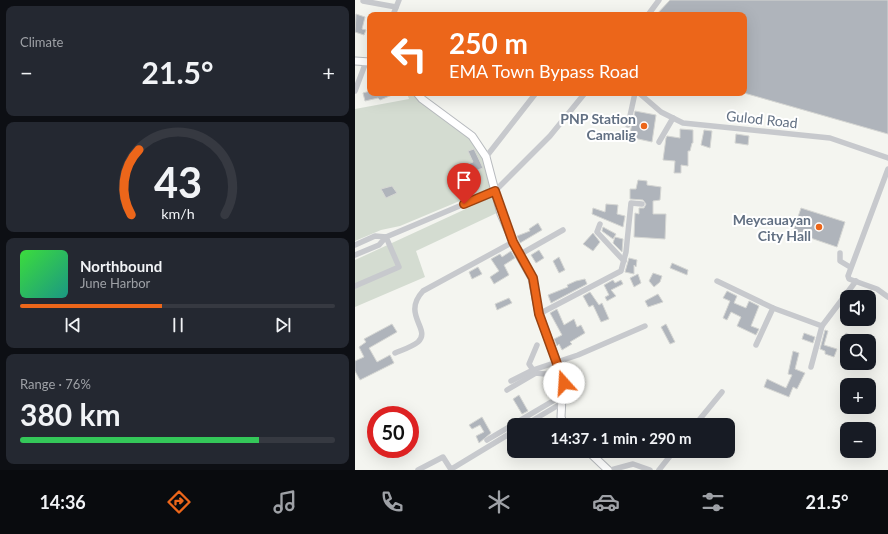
<!DOCTYPE html>
<meta charset="utf-8">
<style>
:root{--surface:#171b24;--page:#242831;--text:#f1f3f6;--muted:#9ea1a6;--line:#363941;--accent:#ec661a}
body{margin:0;font-family:Lato,sans-serif;background:var(--page);color:var(--text);height:100vh;display:flex;flex-direction:column;font-size:15px;white-space:nowrap}
*{box-sizing:border-box;margin:0}
p{font-size:13px;color:var(--muted)}
.icon{flex:none;width:22px;height:22px;fill:none;stroke:currentColor;stroke-width:2;stroke-linecap:round;stroke-linejoin:round}
.map{position:relative;flex:1;overflow:hidden}
.panel{display:flex;flex-direction:column;gap:6px;padding:6px;background:#0d0f14;width:355px}
.panel>*{flex:none}
.hud{position:absolute;left:12px;top:12px;width:380px;height:84px;border-radius:8px;box-shadow:0 4px 16px #0002;background:#ec661a;color:#fff;overflow:hidden}
.controls{position:absolute;left:485px;top:290px;display:grid;gap:8px}
.controls a{display:grid;place-items:center;width:36px;height:36px;border-radius:8px;background:var(--surface);box-shadow:0 4px 16px #0002;font-size:20px}
.speed{position:absolute;left:12px;top:406px;display:flex;gap:8px;font-size:20px;font-weight:700;text-align:center}
.speed>*{display:grid;place-content:center;width:52px;height:52px;border-radius:50%;background:var(--surface);box-shadow:0 4px 16px #0002;line-height:1}
.speed .limit{border:6px solid #d22;background:#fff;color:#111}
.pin{position:absolute;display:grid;place-items:center;width:34px;height:34px;color:#fff;margin:-41px -17px;border-radius:50% 50% 50% 0;rotate:-45deg;box-shadow:0 0 4px #0007}
.pin .icon{rotate:45deg}
.me{position:absolute;width:44px;margin:-22px;rotate:341deg;stroke-linejoin:round;filter:drop-shadow(0 0 3px #0008)}
.turn{display:flex;align-items:center;gap:14px;height:84px;padding:0 16px;font-size:18px}
.turn .icon{width:52px;height:52px;stroke-width:2.5}
.turn b{display:block;font-size:28px;line-height:34px}
.big{font-size:30px;font-weight:700;line-height:1.1}
.panel .widget{flex:1;display:flex;flex-direction:column;justify-content:center;gap:6px;min-width:0;padding:0 14px;border-radius:8px;background:var(--page)}
.panel .dial{align-items:center;gap:0}
.dial svg{height:104px;overflow:visible;fill:none;stroke:var(--line);stroke-width:7;stroke-linecap:round;text-anchor:middle}
.dial text{fill:var(--text);stroke:none}
.song{display:flex;align-items:center;gap:12px}
.cover{width:48px;height:48px;border-radius:6px;background:linear-gradient(135deg,hsl(120 70% 55%),hsl(170 70% 35%))}
.played{height:4px;border-radius:2px;background:linear-gradient(90deg,var(--accent) 45%,var(--line) 45%)}
.keys{display:flex;justify-content:space-around;direction:ltr}
.heat{display:flex;justify-content:space-between;align-items:center;font-size:22px;direction:ltr}
.charge{height:6px;border-radius:3px;background:linear-gradient(90deg,#34c759 76%,var(--line) 0)}
.trip{position:absolute;left:152px;top:418px;width:228px;height:40px;border-radius:8px;background:var(--surface);box-shadow:0 4px 16px #0002;font-weight:700;line-height:40px;text-align:center}
.dock{display:flex;height:64px;justify-content:space-around;align-items:center;background:#090b0e;color:var(--muted)}
.dock .icon{width:28px;height:28px}
.dock .current{color:var(--accent)}
.dock b{font-size:18px;color:var(--text)}
main{display:flex;flex:1;min-height:0}
.map>svg:first-child{display:block}
.green{fill:#d4dcd1}
.building{fill:#afb4bb;stroke:#d5d6d3}
.lines{fill:none;stroke-linecap:round;stroke-linejoin:round}
.major-casing{stroke:#b7babe;stroke-width:9}
.minor{stroke:#c7c9cd;stroke-width:5.5}
.major{stroke:#fff;stroke-width:7}
.route-casing{stroke:#994211;stroke-width:10}
.route{stroke:#ec661a;stroke-width:7}
.poi-dot{fill:#ec661a;stroke:#fff;stroke-width:1.5}
.labels{text-anchor:middle;dominant-baseline:central;stroke-width:4;stroke-linejoin:round;paint-order:stroke}
.poi-label{font-size:14px;font-weight:bold;fill:#627083;stroke:#fff;text-anchor:end}
.street-label{font-size:14px;fill:#627083;stroke:#fff}
</style>
<main>
<section class="panel">
<div class="widget"><p>Climate</p>
<div class="heat"><a>−</a><b class="big">21.5°</b><a>+</a></div>
</div>
<div class="widget dial"><svg viewBox="0 0 100 80">
<path d="M14 69A42 42 0 1 1 86 69"/>
<path d="M14 69A42 42 0 0 1 20 19" stroke="#ec661a"/>
<text x="50" y="56" font-size="32" font-weight="700">43</text>
<text x="50" y="72" font-size="11">km/h</text>
</svg></div>
<div class="widget">
<div class="song"><i class="cover"></i><div><b>Northbound</b><p>June Harbor</p></div></div>
<div class="played"></div>
<div class="keys"><svg class="icon" aria-label="previous" viewBox="0 0 24 24"><path d="M18 5L8 12l10 7zM5 5v14"/></svg><svg class="icon" aria-label="pause" viewBox="0 0 24 24"><path d="M8 5v14M16 5v14"/></svg><svg class="icon" aria-label="next" viewBox="0 0 24 24"><path d="M6 5l10 7-10 7zM19 5v14"/></svg></div>
</div>
<div class="widget"><p>Range · 76%</p><b class="big">380 km</b><div class="charge"></div></div>
</section>
<div class="map">
<svg width="533" height="470" viewBox="0 0 533 470">
<rect width="100%" height="100%" fill="#f4f5f0"/>
<g class="green">
<path d="M 52,93 L 62,93 L 92,116 L 127,150 L 138,187 L 45,226 L 26,230 L 0,241 L 0,109 L 54,99 Z"/>
<path d="M 141,195 L 146,211 L 61,251 L 70,277 L 0,307 L 0,260 Z"/>
</g>
<g class="building">
<path d="M 315,0 L 533,0 L 533,134 L 389,93 L 389,15 L 301,15 Z"/>
<path d="M 1,14 L 10,17 L 7,29 L 11,30 L 9,35 L 0,32 Z"/>
<path d="M 15,91 L 15,93 L 42,93 L 25,100 L 23,98 L 10,101 L 8,93 Z"/>
<path d="M 280,111 L 301,115 L 297,142 L 274,137 Z"/>
<path d="M 325,129 L 338,130 L 338,143 L 337,143 L 335,151 L 333,151 L 333,166 L 326,165 L 326,173 L 319,173 L 320,161 L 308,160 L 311,138 L 312,136 L 325,138 Z"/>
<path d="M 349,130 L 357,131 L 355,148 L 346,145 Z"/>
<path d="M 381,134 L 394,136 L 393,145 L 380,143 Z"/>
<path d="M 119,149 L 128,168 L 112,174 L 108,166 L 118,162 L 113,151 Z"/>
<path d="M 283,180 L 292,181 L 292,185 L 306,187 L 305,200 L 298,201 L 298,214 L 311,214 L 310,239 L 279,237 L 280,213 L 284,214 L 284,208 L 289,208 L 291,204 L 288,200 L 275,199 L 275,189 L 281,189 Z"/>
<path d="M 37,186 L 42,193 L 31,198 L 26,189 Z"/>
<path d="M 251,204 L 263,205 L 262,214 L 270,216 L 268,227 L 237,214 L 238,208 L 250,212 Z"/>
<path d="M 446,208 L 490,222 L 482,247 L 438,232 Z"/>
<path d="M 183,223 L 187,230 L 165,243 L 162,236 L 175,231 L 174,229 Z"/>
<path d="M 248,227 L 261,234 L 258,239 L 247,231 Z"/>
<path d="M 238,233 L 245,242 L 238,251 L 228,244 Z"/>
<path d="M 260,237 L 268,239 L 267,252 L 258,243 Z"/>
<path d="M 184,250 L 189,258 L 181,263 L 176,255 Z"/>
<path d="M 156,251 L 160,258 L 149,265 L 154,275 L 139,284 L 135,277 L 144,271 L 136,259 L 145,254 L 147,257 Z"/>
<path d="M 204,257 L 210,270 L 204,273 L 198,261 Z"/>
<path d="M 274,258 L 282,260 L 281,267 L 279,265 L 279,274 L 270,272 Z"/>
<path d="M 317,263 L 333,270 L 332,275 L 315,268 Z"/>
<path d="M 123,267 L 127,274 L 117,279 L 114,272 Z"/>
<path d="M 298,273 L 307,276 L 305,282 L 299,287 L 294,281 Z"/>
<path d="M 283,274 L 286,283 L 279,287 L 275,278 Z"/>
<path d="M 230,279 L 232,284 L 196,303 L 193,295 L 213,287 L 212,285 L 221,281 Z"/>
<path d="M 258,280 L 260,283 L 266,280 L 268,284 L 256,290 L 261,296 L 252,301 L 250,297 L 254,295 L 249,285 Z"/>
<path d="M 372,291 L 382,296 L 379,303 L 391,308 L 394,301 L 404,306 L 396,326 L 404,329 L 401,335 L 382,326 L 386,317 L 376,312 L 372,320 L 368,318 L 375,301 L 368,298 Z"/>
<path d="M 235,292 L 244,305 L 247,303 L 254,319 L 246,322 L 238,305 L 234,307 L 228,296 Z"/>
<path d="M 303,294 L 308,302 L 293,307 L 290,301 Z"/>
<path d="M 154,298 L 157,303 L 142,310 L 140,304 Z"/>
<path d="M 202,309 L 209,325 L 219,319 L 222,327 L 226,325 L 230,333 L 215,342 L 217,344 L 207,350 L 204,344 L 202,346 L 199,339 L 207,335 L 195,313 Z"/>
<path d="M 37,324 L 42,332 L 14,348 L 22,362 L 35,355 L 39,363 L 5,380 L 0,371 L 0,361 L 9,357 L 4,347 L 11,342 L 9,339 Z"/>
<path d="M 311,324 L 320,342 L 315,344 L 306,327 Z"/>
<path d="M 470,330 L 473,331 L 469,345 L 482,349 L 479,357 L 470,354 L 470,351 L 465,349 Z"/>
<path d="M 449,333 L 460,337 L 458,343 L 447,339 Z"/>
<path d="M 491,333 L 497,336 L 495,341 L 492,341 L 492,352 L 486,349 Z"/>
<path d="M 438,351 L 444,353 L 440,369 L 450,373 L 442,389 L 438,387 L 434,397 L 409,387 L 412,379 L 431,388 L 437,375 L 433,374 Z"/>
<path d="M 164,395 L 173,411 L 167,414 L 158,399 Z"/>
<path d="M 127,417 L 136,433 L 124,443 L 121,436 L 129,432 L 125,425 L 117,429 L 114,425 Z"/>
</g>
<g class="lines">
<g class="major-casing">
<g id="major">
<path d="M 0,61 L 15,62"/>
<path d="M 62,93 L 67,99 L 117,136 L 131,157 L 146,214 L 164,255 L 177,278 L 184,314 L 208,379 L 206,417 L 209,425"/>
<path d="M 233,451 L 253,470"/>
</g>
</g>
<g class="minor">
<path d="M 8,1 L 41,7"/>
<path d="M 38,15 L 44,0"/>
<path d="M 293,15 L 304,0"/>
<path d="M 0,91 L 11,62"/>
<path d="M 284,93 L 306,112 L 328,123 L 475,138 L 533,158"/>
<path d="M 273,125 L 280,93"/>
<path d="M 304,142 L 318,118"/>
<path d="M 131,157 L 181,93"/>
<path d="M 533,169 L 493,276 L 494,279 L 522,289 L 533,297"/>
<path d="M 245,224 L 242,232 L 269,261"/>
<path d="M 0,245 L 20,236 L 31,237"/>
<path d="M 485,253 L 485,261 L 495,267"/>
<path d="M 0,255 L 24,245 L 31,237 L 140,191 L 195,136 L 230,93"/>
<path d="M 164,255 L 208,230"/>
<path d="M 362,281 L 418,308 L 467,326 L 501,281"/>
<path d="M 0,286 L 44,267 L 31,237"/>
<path d="M 184,314 L 266,271 L 271,252 L 276,203 L 287,204"/>
<path d="M 401,345 L 418,308"/>
<path d="M 40,353 C 47,350 57,347 63,342 C 77,329 46,315 68,291 L 158,242"/>
<path d="M 456,367 L 467,326"/>
<path d="M 178,370 L 174,364 L 182,345"/>
<path d="M 156,381 L 178,370 L 223,355 L 290,326"/>
<path d="M 152,390 L 181,373 L 207,376"/>
<path d="M 170,425 L 207,403"/>
<path d="M 340,425 L 367,392"/>
<path d="M 132,440 L 208,395"/>
<path d="M 63,470 L 88,457 L 95,468 L 98,468 L 159,431"/>
<path d="M 256,470 L 278,464 L 295,470"/>
<path d="M 304,470 L 319,451"/>
</g>
<use href="#major" class="major"/>
</g>
<g class="lines">
<g class="route-casing">
<path id="route" d="M 109,204 L 140,191 L 158,242 L 178,278 L 184,314 L 209,383"/>
</g>
<use href="#route" class="route"/>
</g>
<g class="poi-dot">
<circle cx="289" cy="126" r="4"/>
<circle cx="464" cy="227" r="4"/>
</g>
<g class="labels">
<g class="poi-label">
<text x="281" y="118">PNP Station<tspan x="281" dy="16">Camalig</tspan></text>
<text x="456" y="219">Meycauayan<tspan x="456" dy="16">City Hall</tspan></text>
</g>
<g class="street-label">
<text transform="translate(407 119) rotate(6)">Gulod Road</text>
</g>
</g>
</svg>
<div class="controls">
<a><svg class="icon" aria-label="sound" viewBox="0 0 24 24"><path d="M4 9h4l5-4v14l-5-4H4zM17 9q2 3 0 6"/></svg></a>
<a><svg class="icon" aria-label="search" viewBox="0 0 24 24"><circle cx="10" cy="10" r="6"/><path d="M15 15l6 6"/></svg></a>
<a>+</a>
<a>−</a>
</div>
<div class="speed"><div class="limit">50</div></div>
<div class="pin" style="left:109px;top:204px;background:#d93025"><svg class="icon" aria-label="arrive" viewBox="0 0 24 24"><path d="M6 21V4h12l-3 4 3 4H6"/></svg></div>
<svg class="me" style="left:209px;top:383px" viewBox="-20 -20 40 40"><circle r="19" fill="#fff"/><path d="M0-13L10 11 0 6-10 11z" fill="#ec661a"/></svg>
<div class="trip">14:37 · 1 min · 290 m</div>
<div class="hud">
<div class="turn"><svg class="icon" aria-label="left" viewBox="0 0 24 24"><path d="M17 20v-9H6M10 6l-5 5 5 5"/></svg><div><b>250 m</b>EMA Town Bypass Road</div></div>
</div>
</div>
</main>
<nav class="dock">
<b>14:36</b>
<svg class="icon current" aria-label="directions" viewBox="0 0 24 24"><path d="M12 3l9 9-9 9-9-9zM9 14v-3h6M13 9l2 2-2 2"/></svg>
<svg class="icon" aria-label="music" viewBox="0 0 24 24"><path d="M9 18V5l10-2v13"/><circle cx="6" cy="18" r="3"/><circle cx="16" cy="16" r="3"/></svg>
<svg class="icon" aria-label="phone" viewBox="0 0 24 24"><path d="M5 4h4l2 5-3 2q2 4 5 5l2-3 5 2v4C11 20 4 13 5 4z"/></svg>
<svg class="icon" aria-label="climate" viewBox="0 0 24 24"><path d="M12 3v18M4 7l16 10M4 17L20 7"/></svg>
<svg class="icon" aria-label="car" viewBox="0 0 24 24"><path d="M5 17H2v-5l4-1 3-4h7l3 4 3 1v5h-3M9 17h6M6 11h13"/><circle cx="7" cy="17" r="2"/><circle cx="17" cy="17" r="2"/></svg>
<svg class="icon" aria-label="filters" viewBox="0 0 24 24"><path d="M4 7h16M4 17h16"/><circle cx="9" cy="7" r="2"/><circle cx="15" cy="17" r="2"/></svg>
<b>21.5°</b>
</nav>
